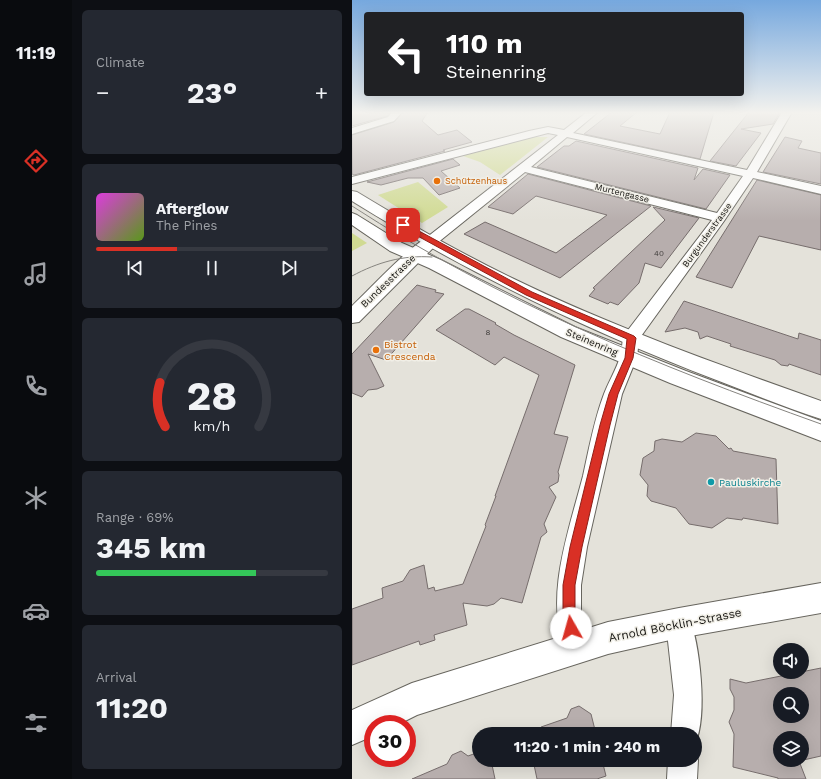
<!DOCTYPE html>
<meta charset="utf-8">
<style>
:root{--surface:#171b24;--page:#242831;--text:#f1f3f6;--muted:#9ea1a6;--line:#363941;--accent:#d93025}
body{margin:0;font-family:"Work Sans",sans-serif;background:var(--page);color:var(--text);height:100vh;display:flex;flex-direction:column;font-size:15px;white-space:nowrap}
*{box-sizing:border-box;margin:0}
p{font-size:13px;color:var(--muted)}
.icon{flex:none;width:22px;height:22px;fill:none;stroke:currentColor;stroke-width:2;stroke-linecap:round;stroke-linejoin:round}
.map{position:relative;flex:1;overflow:hidden}
.side{display:flex;flex-direction:column;gap:10px;padding:10px;background:#0d0f14;width:280px}
.side>*{flex:none}
.hud{position:absolute;left:12px;top:12px;width:380px;height:84px;border-radius:4px;box-shadow:0 4px 16px #0002;background:#202124;color:#fff;overflow:hidden}
.tools{position:absolute;left:421px;top:643px;display:grid;gap:8px}
.tools a{display:grid;place-items:center;width:36px;height:36px;border-radius:50%;background:var(--surface);box-shadow:0 4px 16px #0002;font-size:20px}
.speed{position:absolute;left:12px;top:715px;display:flex;gap:8px;font-size:20px;font-weight:700;text-align:center}
.speed>*{display:grid;place-content:center;width:52px;height:52px;border-radius:50%;background:var(--surface);box-shadow:0 4px 16px #0002;line-height:1}
.speed .limit{border:6px solid #d22;background:#fff;color:#111}
.pin{position:absolute;display:grid;place-items:center;width:34px;height:34px;color:#fff;margin:-17px;border-radius:8px;box-shadow:0 2px 6px #0006}
.me{position:absolute;width:44px;margin:-22px;rotate:353deg;stroke-linejoin:round;filter:drop-shadow(0 0 3px #0008)}
.turn{display:flex;align-items:center;gap:14px;height:84px;padding:0 16px;font-size:18px}
.turn .icon{width:52px;height:52px;stroke-width:2.5}
.turn b{display:block;font-size:28px;line-height:34px}
.big{font-size:30px;font-weight:700;line-height:1.1}
.side .widget{flex:1;display:flex;flex-direction:column;justify-content:center;gap:6px;min-width:0;padding:0 14px;border-radius:6px;background:var(--page)}
.side .dial{align-items:center;gap:0}
.dial svg{height:104px;overflow:visible;fill:none;stroke:var(--line);stroke-width:7;stroke-linecap:round;text-anchor:middle}
.dial text{fill:var(--text);stroke:none}
.song{display:flex;align-items:center;gap:12px}
.cover{width:48px;height:48px;border-radius:6px;background:linear-gradient(135deg,hsl(300 70% 55%),hsl(90 70% 35%))}
.played{height:4px;border-radius:2px;background:linear-gradient(90deg,var(--accent) 35%,var(--line) 35%)}
.keys{display:flex;justify-content:space-around;direction:ltr}
.heat{display:flex;justify-content:space-between;align-items:center;font-size:22px;direction:ltr}
.charge{height:6px;border-radius:3px;background:linear-gradient(90deg,#34c759 69%,var(--line) 0)}
.trip{position:absolute;left:120px;top:727px;width:230px;height:40px;border-radius:20px;background:var(--surface);box-shadow:0 4px 16px #0002;font-weight:700;line-height:40px;text-align:center}
main{display:flex;flex:1;min-height:0}
.tabs{display:flex;flex-direction:column;width:72px;justify-content:space-around;align-items:center;background:#090b0e;color:var(--muted)}
.tabs .icon{width:28px;height:28px}
.tabs .active{color:var(--accent)}
.tabs b{font-size:18px;color:var(--text)}
.map>svg:first-child{display:block}
.green{fill:#d0da92}
.building{fill:#b7aead;stroke:#766d6c;fill-rule:evenodd}
.lines{fill:none;stroke-linecap:round;stroke-linejoin:round}
.street-casing{stroke:#67655e;stroke-width:2}
.secondary-casing{stroke:#67655e;stroke-width:2}
.primary-casing{stroke:#67655e;stroke-width:2}
.street{fill:#fff;fill-rule:evenodd}
.secondary{fill:#fff;fill-rule:evenodd}
.primary{fill:#fff;fill-rule:evenodd}
.tram{stroke:#86847f;stroke-width:1}
.route{fill:#d93025;stroke:#8d1f18}
.food-dot{fill:#e8710a;stroke:#f1efe7;stroke-width:1.5}
.culture-dot{fill:#0f9aa8;stroke:#f1efe7;stroke-width:1.5}
.labels{text-anchor:middle;dominant-baseline:central;stroke-width:3;stroke-linejoin:round;paint-order:stroke}
.number-label{font-size:8px;fill:#3e3b39}
.far-food-label{font-size:9px;fill:#c56008;stroke:#f1efe7;text-anchor:start}
.far-street-label{font-size:9px;fill:#161512;stroke:#f1efe7}
.street-label{font-size:10px;fill:#161512;stroke:#f1efe7}
.food-label{font-size:10px;fill:#c56008;stroke:#f1efe7;text-anchor:start}
.culture-label{font-size:10px;fill:#0d838f;stroke:#f1efe7;text-anchor:start}
.near-street-label{font-size:12px;fill:#161512;stroke:#f1efe7}
</style>
<main>
<nav class="tabs">
<b>11:19</b>
<svg class="icon active" aria-label="directions" viewBox="0 0 24 24"><path d="M12 3l9 9-9 9-9-9zM9 14v-3h6M13 9l2 2-2 2"/></svg>
<svg class="icon" aria-label="music" viewBox="0 0 24 24"><path d="M9 18V5l10-2v13"/><circle cx="6" cy="18" r="3"/><circle cx="16" cy="16" r="3"/></svg>
<svg class="icon" aria-label="phone" viewBox="0 0 24 24"><path d="M5 4h4l2 5-3 2q2 4 5 5l2-3 5 2v4C11 20 4 13 5 4z"/></svg>
<svg class="icon" aria-label="climate" viewBox="0 0 24 24"><path d="M12 3v18M4 7l16 10M4 17L20 7"/></svg>
<svg class="icon" aria-label="car" viewBox="0 0 24 24"><path d="M5 17H2v-5l4-1 3-4h7l3 4 3 1v5h-3M9 17h6M6 11h13"/><circle cx="7" cy="17" r="2"/><circle cx="17" cy="17" r="2"/></svg>
<svg class="icon" aria-label="filters" viewBox="0 0 24 24"><path d="M4 7h16M4 17h16"/><circle cx="9" cy="7" r="2"/><circle cx="15" cy="17" r="2"/></svg>
</nav>
<section class="side">
<div class="widget"><p>Climate</p>
<div class="heat"><a>−</a><b class="big">23°</b><a>+</a></div>
</div>
<div class="widget">
<div class="song"><i class="cover"></i><div><b>Afterglow</b><p>The Pines</p></div></div>
<div class="played"></div>
<div class="keys"><svg class="icon" aria-label="previous" viewBox="0 0 24 24"><path d="M18 5L8 12l10 7zM5 5v14"/></svg><svg class="icon" aria-label="pause" viewBox="0 0 24 24"><path d="M8 5v14M16 5v14"/></svg><svg class="icon" aria-label="next" viewBox="0 0 24 24"><path d="M6 5l10 7-10 7zM19 5v14"/></svg></div>
</div>
<div class="widget dial"><svg viewBox="0 0 100 80">
<path d="M14 69A42 42 0 1 1 86 69"/>
<path d="M14 69A42 42 0 0 1 10 35" stroke="#d93025"/>
<text x="50" y="56" font-size="32" font-weight="700">28</text>
<text x="50" y="72" font-size="11">km/h</text>
</svg></div>
<div class="widget"><p>Range · 69%</p><b class="big">345 km</b><div class="charge"></div></div>
<div class="widget"><p>Arrival</p><b class="big">11:20</b></div>
</section>
<div class="map">
<svg width="469" height="779" viewBox="0 0 469 779">
<rect width="100%" height="100%" fill="#e4e2da"/>
<g class="green">
<path d="M 177,137 L 196,137 L 148,175 L 128,162 L 111,156 Z"/>
<path d="M 66,182 L 96,207 L 70,223 L 26,195 Z"/>
<path d="M 0,233 L 15,243 L 0,251 Z"/>
</g>
<g class="building">
<path d="M 0,112 L 38,112 L 35,116 L 0,126 Z"/>
<path d="M 51,112 L 76,112 L 70,121 L 86,135 L 105,130 L 120,142 L 91,150 L 93,151 L 2,175 L 0,174 L 0,135 L 42,122 Z"/>
<path d="M 260,112 L 285,112 L 268,126 L 308,134 L 318,112 L 362,112 L 348,159 L 232,134 Z"/>
<path d="M 397,112 L 428,112 L 421,124 L 389,129 L 409,133 L 384,166 L 358,161 Z"/>
<path d="M 433,137 L 450,141 L 446,148 L 469,153 L 469,184 L 411,172 Z"/>
<path d="M 224,141 L 346,168 L 342,180 L 351,169 L 378,175 L 354,209 L 185,167 L 212,146 L 217,146 Z"/>
<path d="M 101,159 L 108,165 L 89,171 L 108,188 L 87,195 L 71,178 L 56,178 L 29,185 L 15,182 Z"/>
<path d="M 176,174 L 299,206 L 208,278 L 112,234 L 133,222 L 204,253 L 255,215 L 184,196 L 161,214 L 136,207 Z"/>
<path d="M 405,180 L 469,195 L 469,250 L 407,236 L 380,288 L 344,277 Z"/>
<path d="M 301,207 L 347,218 L 309,268 L 293,263 L 287,283 L 266,305 L 258,302 L 256,304 L 237,296 L 243,289 L 241,288 L 313,220 Z"/>
<path d="M 65,285 L 84,290 L 83,292 L 92,294 L 34,360 L 16,354 L 32,386 L 25,389 L 16,390 L 10,397 L 0,393 L 0,354 Z"/>
<path d="M 332,301 L 446,339 L 447,333 L 469,340 L 469,375 L 437,364 L 436,366 L 429,365 L 423,360 L 378,346 L 379,344 L 355,336 L 348,339 L 346,332 L 333,328 L 313,332 Z"/>
<path d="M 113,309 L 117,309 L 144,323 L 143,324 L 162,335 L 223,365 L 202,434 L 216,437 L 206,472 L 207,475 L 206,482 L 197,487 L 204,497 L 192,524 L 195,532 L 189,537 L 170,603 L 149,598 L 142,604 L 135,606 L 111,603 L 115,625 L 82,635 L 83,640 L 68,645 L 67,641 L 0,665 L 0,609 L 31,598 L 30,588 L 51,581 L 58,570 L 72,565 L 76,589 L 82,587 L 83,591 L 111,584 L 134,526 L 133,525 L 144,496 L 143,496 L 187,375 L 152,357 L 143,365 L 84,330 Z"/>
<path d="M 344,433 L 364,436 L 377,449 L 379,448 L 381,451 L 424,459 L 426,524 L 391,518 L 390,520 L 375,518 L 360,528 L 337,524 L 324,508 L 299,501 L 295,496 L 296,485 L 288,475 L 291,458 L 302,451 L 303,441 L 310,439 L 330,442 Z"/>
<path d="M 469,668 L 469,756 L 447,761 L 454,779 L 426,779 L 426,778 L 381,767 L 382,734 L 377,722 L 382,710 L 382,697 L 378,689 L 378,679 L 394,683 ZM 428,694 L 450,694 L 450,716 L 428,716 ZM 428,738 L 450,738 L 450,760 L 428,760 Z"/>
<path d="M 227,706 L 239,714 L 244,734 L 191,734 L 189,727 L 215,718 L 219,709 Z"/>
<path d="M 109,751 L 116,756 L 127,752 L 127,760 L 139,760 L 143,779 L 60,779 L 95,764 L 100,755 Z"/>
<path d="M 181,760 L 250,760 L 254,776 L 245,779 L 185,779 Z"/>
</g>
<g class="lines">
<g class="street-casing">
<g id="street">
<path d="M 40,112 L 50,112 L 42,121 L 0,134 L 0,128 L 36,117 Z"/>
<path d="M 235,112 L 246,112 L 221,133 L 395,170 L 430,112 L 440,112 L 405,172 L 469,186 L 469,194 L 401,178 L 372,221 L 287,339 L 285,357 L 270,394 L 235,547 L 229,585 L 229,614 L 237,648 L 233,657 L 224,661 L 215,657 C 191,599 216,534 231,476 C 237,449 242,420 252,394 C 257,381 264,370 268,357 C 271,350 269,341 273,334 L 360,220 L 173,172 L 84,244 L 74,244 L 72,241 L 74,238 L 206,135 L 196,133 L 0,184 L 0,177 L 177,131 L 196,127 L 212,130 ZM 215,137 L 391,176 L 365,213 L 179,167 Z"/>
<path d="M 327,610 L 336,614 C 348,643 356,716 343,744 L 343,734 L 319,734 L 322,695 L 314,623 L 318,614 Z"/>
<path d="M 343,753 L 346,760 L 345,779 L 315,779 L 316,760 L 343,760 Z"/>
</g>
</g>
<g class="secondary-casing">
<g id="secondary">
<path d="M 79,236 L 85,238 L 87,241 L 85,244 L 7,322 L 0,323 L 0,306 C 15,292 63,240 79,236 Z"/>
<path d="M 469,583 L 469,613 L 327,638 L 256,654 L 65,715 L 47,724 L 21,724 L 21,736 L 0,745 L 0,710 L 60,683 L 256,622 L 327,608 Z"/>
</g>
</g>
<g class="primary-casing">
<g id="primary">
<path d="M 0,191 L 5,192 C 56,223 108,253 162,279 C 261,327 365,364 469,401 L 469,419 C 434,408 401,394 367,381 C 237,331 119,275 0,201 Z"/>
<path d="M 0,213 L 5,215 L 50,243 L 89,260 L 223,327 L 334,371 L 469,421 L 469,441 L 318,383 L 209,337 L 77,268 L 38,251 L 0,225 Z"/>
</g>
</g>
<use href="#street" class="street"/>
<use href="#secondary" class="secondary"/>
<use href="#primary" class="primary"/>
<g class="tram">
<path d="M 0,206 C 148,302 304,365 469,424"/>
<path d="M 0,276 C 26,262 51,255 80,257"/>
</g>
</g>
<linearGradient id="sky" x2="0" y2="1"><stop stop-color="#76a8de"/><stop offset="0.51" stop-color="#f3f2ee"/><stop offset="1" stop-color="#f3f2ee" stop-opacity="0"/></linearGradient>
<rect width="469" height="221" fill="url(#sky)"/>
<path class="route" d="M 49,224 L 54,224 L 180,292 L 282,336 L 284,338 L 281,358 L 266,394 L 258,425 L 230,547 L 223,585 L 223,614 L 226,628 L 224,633 L 219,635 L 215,633 L 211,614 L 211,585 L 218,547 L 248,425 L 257,394 L 273,358 L 275,339 L 174,295 L 49,227 Z"/>
<g class="food-dot">
<circle cx="85" cy="181" r="4"/>
<circle cx="24" cy="350" r="4"/>
</g>
<circle class="culture-dot" cx="359" cy="482" r="4"/>
<g class="labels">
<g class="number-label">
<text x="307" y="253">40</text>
<text x="136" y="332">8</text>
</g>
<g class="far-food-label">
<text x="93" y="181">Schützenhaus</text>
</g>
<g class="far-street-label">
<text transform="translate(270 193) rotate(14)">Murtengasse</text>
<text transform="translate(355 235) rotate(-54)">Burgunderstrasse</text>
</g>
<g class="street-label">
<text transform="translate(36 281) rotate(-44)">Bundesstrasse</text>
<text transform="translate(240 342) rotate(23)">Steinenring</text>
</g>
<g class="food-label">
<text x="32" y="344">Bistrot<tspan x="32" dy="12">Crescenda</tspan></text>
</g>
<g class="culture-label">
<text x="367" y="482">Pauluskirche</text>
</g>
<g class="near-street-label">
<text transform="translate(323 625) rotate(-11)">Arnold Böcklin-Strasse</text>
</g>
</g>
</svg>
<div class="tools">
<a><svg class="icon" aria-label="sound" viewBox="0 0 24 24"><path d="M4 9h4l5-4v14l-5-4H4zM17 9q2 3 0 6"/></svg></a>
<a><svg class="icon" aria-label="search" viewBox="0 0 24 24"><circle cx="10" cy="10" r="6"/><path d="M15 15l6 6"/></svg></a>
<a><svg class="icon" aria-label="layers" viewBox="0 0 24 24"><path d="M12 4l9 5-9 5-9-5zM3 14l9 5 9-5"/></svg></a>
</div>
<div class="speed"><div class="limit">30</div></div>
<div class="pin" style="left:51px;top:225px;background:#d93025"><svg class="icon" aria-label="arrive" viewBox="0 0 24 24"><path d="M6 21V4h12l-3 4 3 4H6"/></svg></div>
<svg class="me" style="left:219px;top:628px" viewBox="-20 -20 40 40"><circle r="19" fill="#fff"/><path d="M0-13L10 11 0 6-10 11z" fill="#d93025"/></svg>
<div class="trip">11:20 · 1 min · 240 m</div>
<div class="hud">
<div class="turn"><svg class="icon" aria-label="left" viewBox="0 0 24 24"><path d="M17 20v-9H6M10 6l-5 5 5 5"/></svg><div><b>110 m</b>Steinenring</div></div>
</div>
</div>
</main>
